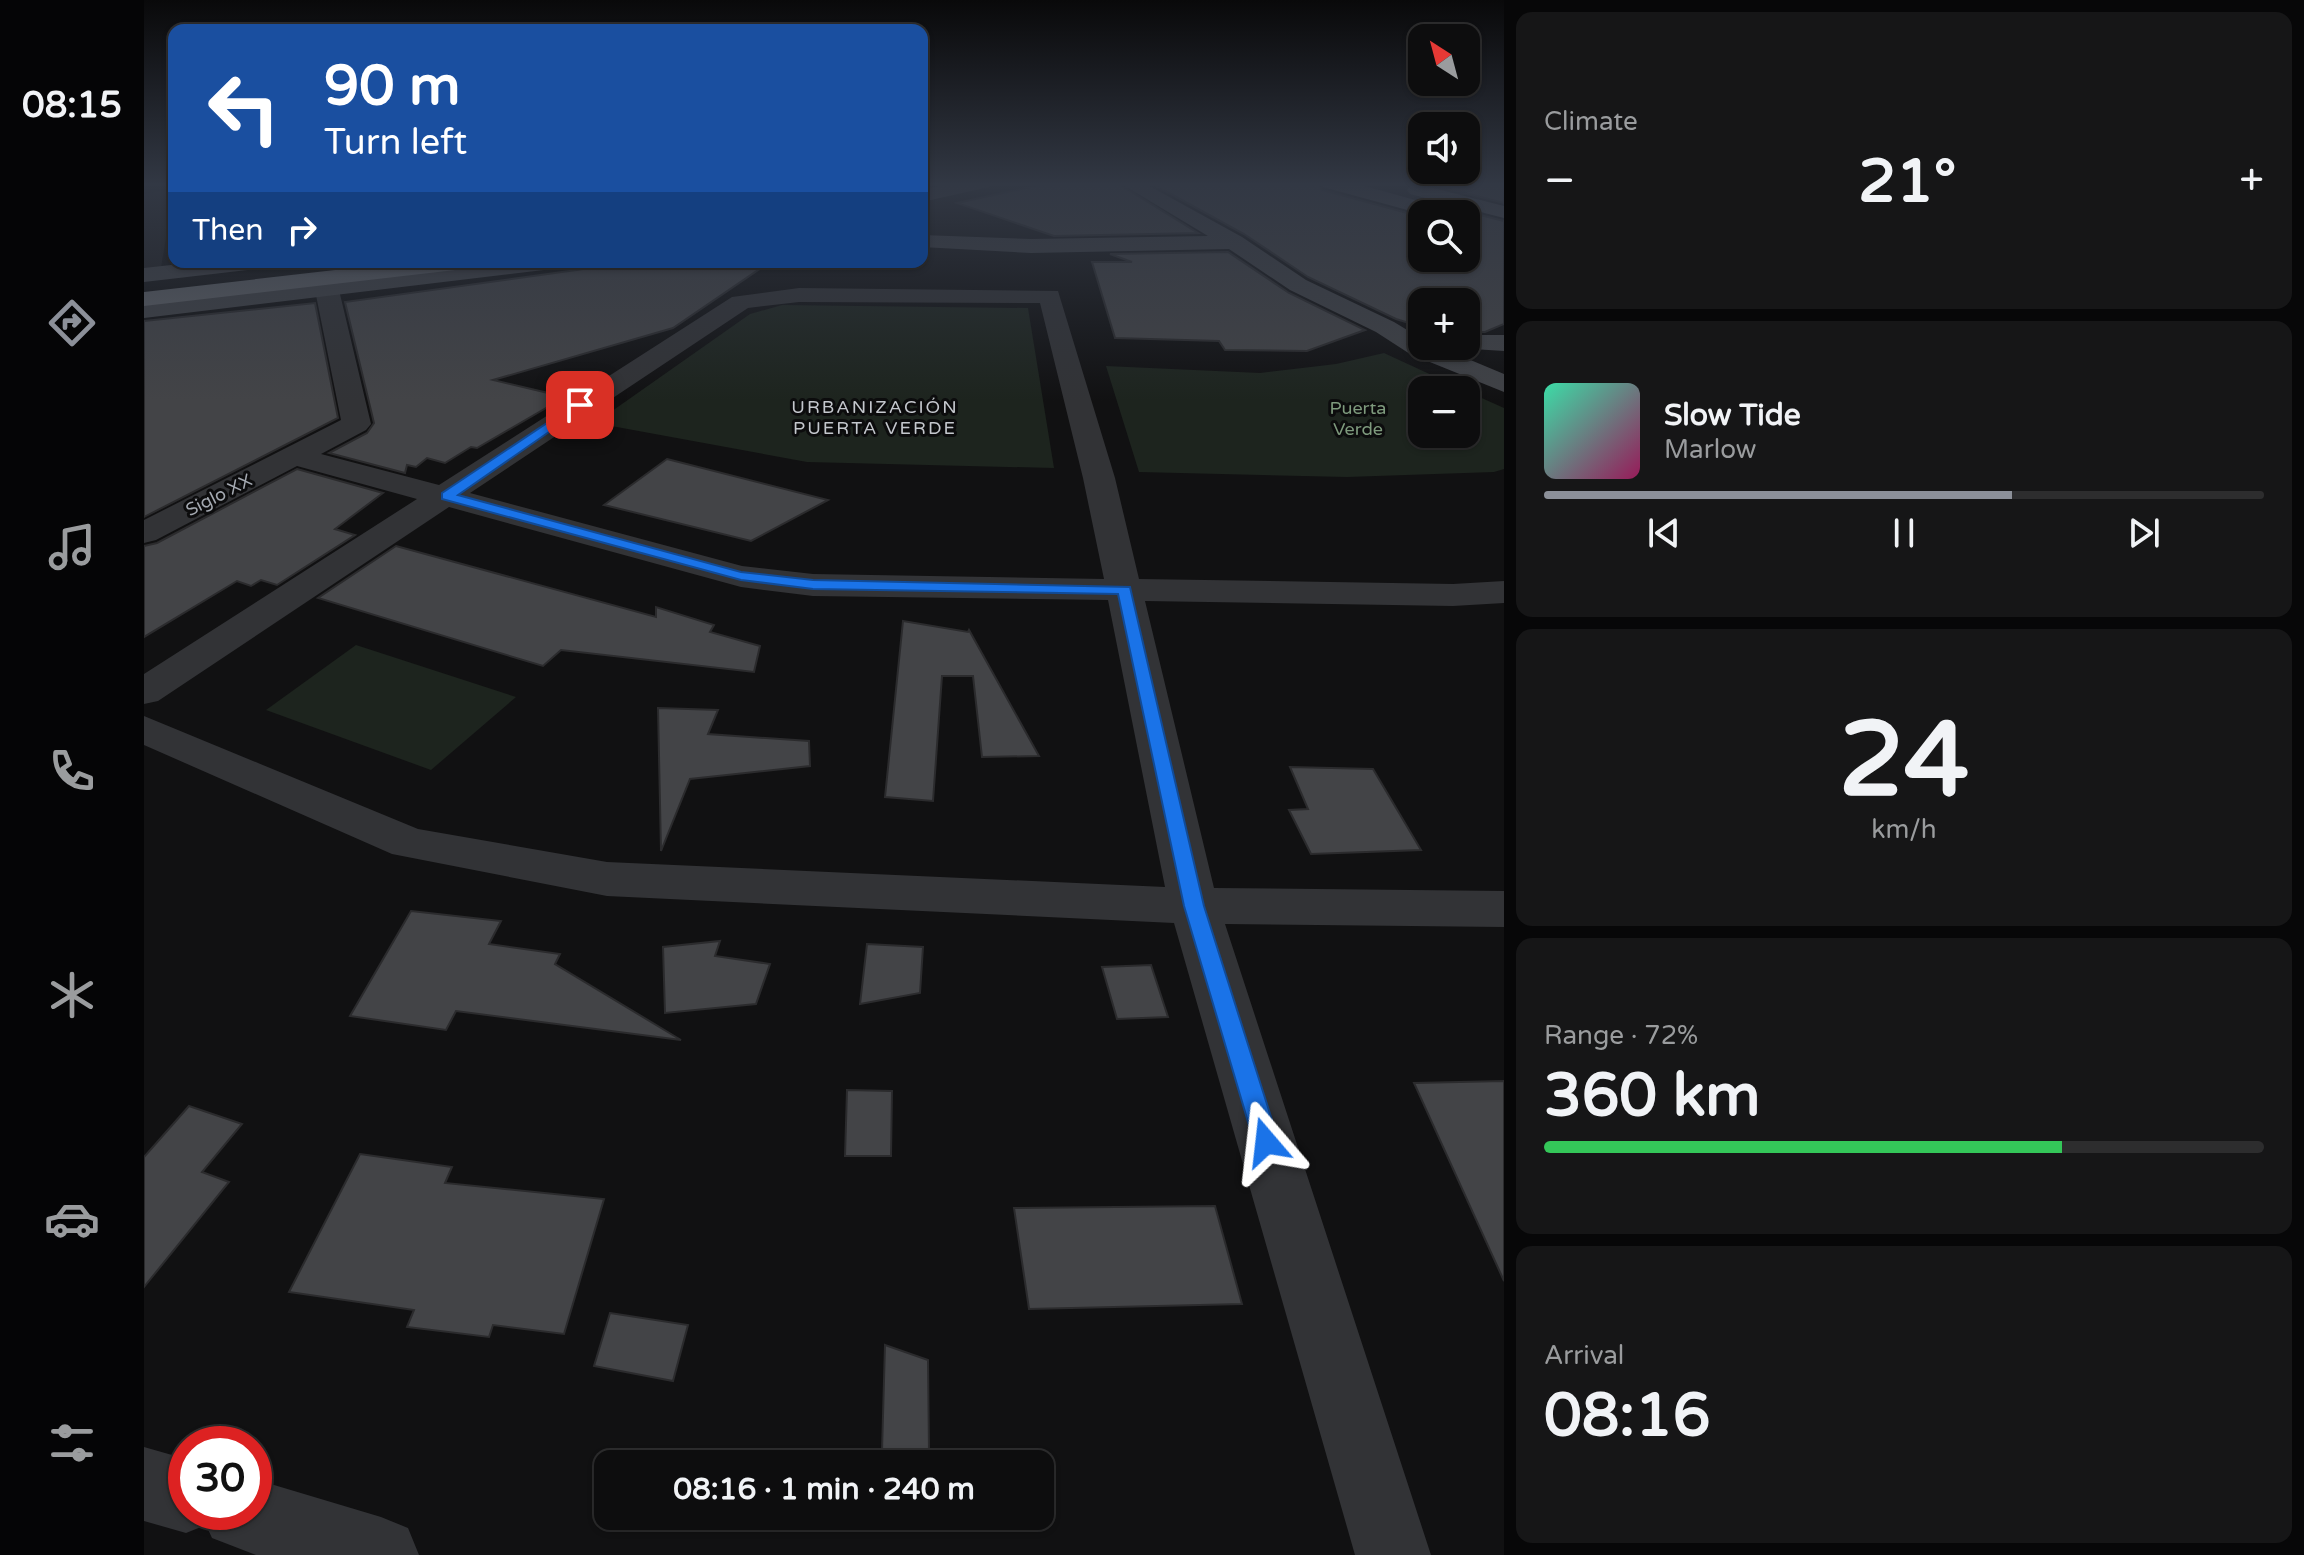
<!DOCTYPE html>
<meta charset="utf-8">
<style>
:root{--surface:#0d0d0e;--page:#161617;--text:#f1f3f6;--muted:#9a9c9e;--line:#2d2d2e;--accent:#8c9099}
body{margin:0;font-family:"Varela Round",sans-serif;background:var(--page);color:var(--text);height:100vh;display:flex;flex-direction:column;font-size:30px;white-space:nowrap}
*{box-sizing:border-box;margin:0}
p{font-size:26px;color:var(--muted)}
.icon{flex:none;width:44px;height:44px;fill:none;stroke:currentColor;stroke-width:2;stroke-linecap:round;stroke-linejoin:round}
.map{position:relative;flex:1;overflow:hidden}
.drawer{display:flex;flex-direction:column;gap:12px;padding:12px;background:#070708;width:800px}
.drawer>*{flex:none}
.guide{position:absolute;left:24px;top:24px;width:760px;height:244px;border-radius:16px;box-shadow:0 2px 6px #0004,0 0 0 2px var(--line);background:#1a4fa0;color:#fff;overflow:hidden}
.needle{width:52px;rotate:324deg}
.fabs{position:absolute;left:1264px;top:24px;display:grid;gap:16px}
.fabs a{display:grid;place-items:center;width:72px;height:72px;border-radius:16px;background:var(--surface);box-shadow:0 2px 6px #0004,0 0 0 2px var(--line);font-size:40px}
.speed{position:absolute;left:24px;top:1426px;display:flex;gap:16px;font-size:40px;font-weight:700;text-align:center}
.speed>*{display:grid;place-content:center;width:104px;height:104px;border-radius:50%;background:var(--surface);box-shadow:0 2px 6px #0004,0 0 0 2px var(--line);line-height:1}
.speed .limit{border:12px solid #d22;background:#fff;color:#111}
.pin{position:absolute;display:grid;place-items:center;width:68px;height:68px;color:#fff;margin:-34px;border-radius:16px;box-shadow:0 4px 12px #0006}
.me{position:absolute;width:88px;margin:-44px;rotate:343deg;stroke-linejoin:round;filter:drop-shadow(0 0 6px #0008)}
.turn{display:flex;align-items:center;gap:28px;height:168px;padding:0 24px;font-size:36px}
.turn .icon{width:104px;height:104px;stroke-width:2.5}
.turn b{display:block;font-size:56px;line-height:68px}
.then{display:flex;align-items:center;height:76px;padding:0 24px;background:#0003;gap:16px;font-size:30px}
.big{font-size:60px;font-weight:700;line-height:1.1}
.drawer .widget{flex:1;display:flex;flex-direction:column;justify-content:center;gap:12px;min-width:0;padding:0 28px;border-radius:16px;background:var(--page)}
.drawer .dial{align-items:center;gap:0}
.dial b{font-size:104px;line-height:1}
.song{display:flex;align-items:center;gap:24px}
.cover{width:96px;height:96px;border-radius:12px;background:linear-gradient(135deg,hsl(160 70% 55%),hsl(330 70% 35%))}
.played{height:8px;border-radius:4px;background:linear-gradient(90deg,var(--accent) 65%,var(--line) 65%)}
.keys{display:flex;justify-content:space-around;direction:ltr}
.heat{display:flex;justify-content:space-between;align-items:center;font-size:44px;direction:ltr}
.charge{height:12px;border-radius:6px;background:linear-gradient(90deg,#34c759 72%,var(--line) 0)}
.trip{position:absolute;left:450px;top:1450px;width:460px;height:80px;border-radius:16px;background:var(--surface);box-shadow:0 2px 6px #0004,0 0 0 2px var(--line);font-weight:700;line-height:80px;text-align:center}
main{display:flex;flex:1;min-height:0}
.tabs{display:flex;flex-direction:column;width:144px;justify-content:space-around;align-items:center;background:#050506;color:var(--muted)}
.tabs .icon{width:56px;height:56px}
.tabs .active{color:var(--accent)}
.tabs b{font-size:36px;color:var(--text)}
.map>svg:first-child{display:block}
.built{fill:#1d1d1f}
.green{fill:#1d241e}
.building{fill:#434447;stroke:#2b2b2d;stroke-width:2}
.lines{fill:none;stroke-linecap:round;stroke-linejoin:round}
.street{fill:#323336;fill-rule:evenodd}
.secondary{fill:#404246;fill-rule:evenodd}
.primary{fill:#4e5055;fill-rule:evenodd}
.highway{fill:#5f6267;fill-rule:evenodd}
.route{fill:#1a73e8;stroke:#114b97;stroke-width:2}
.labels{text-anchor:middle;dominant-baseline:central;stroke-width:6;stroke-linejoin:round;paint-order:stroke}
.far-neighbourhood-label{font-size:18px;letter-spacing:2px;fill:#c4c7cd;stroke:#0c0c0d}
.far-park-label{font-size:18px;fill:#7e9a7d;stroke:#0c0c0d}
.far-street-label{font-size:18px;fill:#a4a9b1;stroke:#0c0c0d}
</style>
<main>
<nav class="tabs">
<b>08:15</b>
<svg class="icon active" aria-label="directions" viewBox="0 0 24 24"><path d="M12 3l9 9-9 9-9-9zM9 14v-3h6M13 9l2 2-2 2"/></svg>
<svg class="icon" aria-label="music" viewBox="0 0 24 24"><path d="M9 18V5l10-2v13"/><circle cx="6" cy="18" r="3"/><circle cx="16" cy="16" r="3"/></svg>
<svg class="icon" aria-label="phone" viewBox="0 0 24 24"><path d="M5 4h4l2 5-3 2q2 4 5 5l2-3 5 2v4C11 20 4 13 5 4z"/></svg>
<svg class="icon" aria-label="climate" viewBox="0 0 24 24"><path d="M12 3v18M4 7l16 10M4 17L20 7"/></svg>
<svg class="icon" aria-label="car" viewBox="0 0 24 24"><path d="M5 17H2v-5l4-1 3-4h7l3 4 3 1v5h-3M9 17h6M6 11h13"/><circle cx="7" cy="17" r="2"/><circle cx="17" cy="17" r="2"/></svg>
<svg class="icon" aria-label="filters" viewBox="0 0 24 24"><path d="M4 7h16M4 17h16"/><circle cx="9" cy="7" r="2"/><circle cx="15" cy="17" r="2"/></svg>
</nav>
<div class="map">
<svg width="1360" height="1555" viewBox="0 0 1360 1555">
<rect width="100%" height="100%" fill="#111112"/>
<path class="built" d="M 30,189 L 17,268 L 0,270 L 0,194 Z"/>
<g class="green">
<path d="M 638,305 L 884,308 L 910,468 L 663,462 L 451,423 L 606,314 Z"/>
<path d="M 1240,353 L 1320,390 L 1278,390 L 1278,434 L 1322,434 L 1322,391 L 1360,408 L 1360,469 L 1350,472 L 1203,477 L 995,472 L 962,366 L 1116,373 L 1192,364 Z"/>
<path d="M 212,645 L 372,697 L 287,770 L 122,710 Z"/>
</g>
<g class="building">
<path d="M 905,183 L 973,183 L 1054,233 L 910,236 L 813,203 Z"/>
<path d="M 1007,183 L 1174,183 L 1178,190 L 1278,217 L 1278,258 L 1322,258 L 1322,214 L 1313,214 L 1309,208 L 1360,221 L 1360,324 L 1341,332 L 1322,332 L 1322,302 L 1278,302 L 1278,327 L 1252,319 L 1164,277 L 1100,234 Z"/>
<path d="M 1283,183 L 1360,183 L 1360,203 Z"/>
<path d="M 1084,252 L 1145,293 L 1221,330 L 1163,351 L 1081,350 L 1075,341 L 971,338 L 948,262 L 988,262 L 966,254 Z"/>
<path d="M 490,262 L 626,262 L 529,328 L 349,380 L 421,397 L 333,448 L 327,447 L 301,463 L 283,458 L 272,467 L 263,465 L 261,473 L 185,453 L 223,433 L 230,423 L 201,302 Z"/>
<path d="M 171,303 L 194,418 L 0,517 L 0,321 Z"/>
<path d="M 523,459 L 684,500 L 607,541 L 460,505 Z"/>
<path d="M 153,469 L 239,493 L 191,529 L 211,535 L 133,585 L 117,580 L 107,586 L 93,581 L 0,637 L 0,546 L 13,543 Z"/>
<path d="M 252,546 L 512,617 L 512,607 L 570,625 L 566,632 L 616,646 L 610,672 L 417,650 L 399,666 L 174,598 Z"/>
<path d="M 759,621 L 824,632 L 825,630 L 895,756 L 838,757 L 829,676 L 798,676 L 789,801 L 741,797 Z"/>
<path d="M 514,708 L 574,710 L 564,734 L 665,741 L 666,766 L 546,779 L 517,851 Z"/>
<path d="M 1146,767 L 1229,769 L 1277,850 L 1167,854 L 1145,810 L 1164,809 Z"/>
<path d="M 267,911 L 357,921 L 345,944 L 416,954 L 411,964 L 537,1040 L 312,1011 L 302,1030 L 206,1016 Z"/>
<path d="M 576,941 L 571,956 L 626,964 L 612,1004 L 521,1013 L 519,947 Z"/>
<path d="M 723,944 L 779,947 L 776,993 L 716,1004 Z"/>
<path d="M 1007,965 L 1024,1017 L 973,1019 L 958,967 Z"/>
<path d="M 1360,1081 L 1360,1281 L 1270,1083 Z"/>
<path d="M 703,1090 L 748,1091 L 747,1156 L 701,1156 Z"/>
<path d="M 45,1106 L 98,1124 L 58,1172 L 85,1182 L 0,1287 L 0,1157 Z"/>
<path d="M 216,1154 L 308,1167 L 301,1183 L 460,1199 L 420,1334 L 349,1325 L 345,1337 L 263,1327 L 270,1310 L 145,1292 Z"/>
<path d="M 1071,1206 L 1098,1304 L 885,1309 L 870,1208 Z"/>
<path d="M 466,1313 L 544,1325 L 529,1381 L 450,1366 Z"/>
<path d="M 741,1345 L 784,1360 L 785,1452 L 738,1451 Z"/>
</g>
<g class="lines">
<g class="street">
<path d="M 183,283 L 191,285 L 195,290 L 227,424 L 222,430 L 177,454 L 295,485 L 588,297 L 655,288 L 914,291 L 971,478 L 995,579 L 1309,584 L 1360,581 L 1360,603 L 1309,606 L 1001,601 L 1070,888 L 1360,891 L 1360,927 L 1081,924 L 1287,1555 L 1211,1555 L 1030,923 L 463,896 L 248,854 L 0,745 L 0,716 L 274,829 L 463,862 L 1021,887 L 964,600 L 669,596 L 597,587 L 305,507 L 14,701 L 0,704 L 0,674 L 273,499 L 153,466 L 12,540 L 0,543 L 0,520 L 197,420 L 171,290 L 175,285 ZM 655,302 L 896,303 L 939,478 L 960,579 L 669,574 L 598,566 L 326,493 L 604,308 Z"/>
<path d="M 0,1447 L 42,1459 L 42,1512 L 110,1512 L 110,1479 L 237,1517 L 264,1528 L 275,1555 L 112,1555 L 68,1538 L 62,1525 L 42,1533 L 0,1521 Z"/>
</g>
<g class="secondary">
<path d="M 809,183 L 847,183 L 845,187 L 778,202 L 778,190 Z"/>
<path d="M 976,183 L 1000,183 L 1098,237 L 1162,280 L 1250,322 L 1278,339 L 1278,346 L 1293,346 L 1360,374 L 1360,392 L 1266,354 L 1232,332 L 1146,290 L 1085,249 L 887,253 L 778,247 L 778,235 L 887,239 L 1064,236 Z"/>
<path d="M 54,262 L 124,262 L 113,269 L 0,282 L 0,268 Z"/>
<path d="M 351,262 L 419,262 L 408,269 L 0,318 L 0,304 Z"/>
<path d="M 1322,335 L 1360,335 L 1360,351 L 1313,348 L 1311,346 L 1322,346 Z"/>
</g>
<g class="primary">
<path d="M 1177,183 L 1210,183 L 1307,210 L 1310,214 L 1278,214 L 1179,187 Z"/>
<path d="M 1273,184 L 1360,206 L 1360,218 L 1266,194 L 1263,190 L 1266,186 Z"/>
</g>
<path class="highway" d="M 261,262 L 331,262 L 320,269 L 0,306 L 0,292 Z"/>
</g>
<linearGradient id="sky" x2="0" y2="1"><stop stop-color="#09090a"/><stop offset="0.46" stop-color="#323844"/><stop offset="1" stop-color="#323844" stop-opacity="0"/></linearGradient>
<rect width="1360" height="401" fill="url(#sky)"/>
<path class="route" d="M 436,401 L 441,402 L 441,407 L 314,495 L 597,572 L 669,580 L 986,587 L 1060,906 L 1135,1142 L 1131,1149 L 1122,1152 L 1114,1149 L 1110,1142 L 1040,906 L 974,594 L 669,589 L 597,580 L 298,499 L 298,493 Z"/>
<g class="labels">
<g class="far-neighbourhood-label">
<text x="731" y="407">URBANIZACIÓN<tspan x="731" dy="21">PUERTA VERDE</tspan></text>
</g>
<g class="far-park-label">
<text x="1214" y="408">Puerta<tspan x="1214" dy="21">Verde</tspan></text>
</g>
<g class="far-street-label">
<text transform="translate(75 495) rotate(-27)">Siglo XX</text>
</g>
</g>
</svg>
<div class="fabs">
<a><svg class="needle" viewBox="-14 -14 28 28"><path d="M0-13l5 13h-10z" fill="#e53935"/><path d="M0 13l5-13h-10z" fill="#9a9c9e"/></svg></a>
<a><svg class="icon" aria-label="sound" viewBox="0 0 24 24"><path d="M4 9h4l5-4v14l-5-4H4zM17 9q2 3 0 6"/></svg></a>
<a><svg class="icon" aria-label="search" viewBox="0 0 24 24"><circle cx="10" cy="10" r="6"/><path d="M15 15l6 6"/></svg></a>
<a>+</a>
<a>−</a>
</div>
<div class="speed"><div class="limit">30</div></div>
<div class="pin" style="left:436px;top:405px;background:#d93025"><svg class="icon" aria-label="arrive" viewBox="0 0 24 24"><path d="M6 21V4h12l-3 4 3 4H6"/></svg></div>
<svg class="me" style="left:1122px;top:1142px" viewBox="-20 -20 40 40"><path d="M0-17L14 15 0 8-14 15z" fill="#1a73e8" stroke="#fff" stroke-width="4"/></svg>
<div class="trip">08:16 · 1 min · 240 m</div>
<div class="guide">
<div class="turn"><svg class="icon" aria-label="left" viewBox="0 0 24 24"><path d="M17 20v-9H6M10 6l-5 5 5 5"/></svg><div><b>90 m</b>Turn left</div></div>
<div class="then">Then<svg class="icon" aria-label="right" viewBox="0 0 24 24"><path d="M7 20v-9h11M14 6l5 5-5 5"/></svg></div>
</div>
</div>
<section class="drawer">
<div class="widget"><p>Climate</p>
<div class="heat"><a>−</a><b class="big">21°</b><a>+</a></div>
</div>
<div class="widget">
<div class="song"><i class="cover"></i><div><b>Slow Tide</b><p>Marlow</p></div></div>
<div class="played"></div>
<div class="keys"><svg class="icon" aria-label="previous" viewBox="0 0 24 24"><path d="M18 5L8 12l10 7zM5 5v14"/></svg><svg class="icon" aria-label="pause" viewBox="0 0 24 24"><path d="M8 5v14M16 5v14"/></svg><svg class="icon" aria-label="next" viewBox="0 0 24 24"><path d="M6 5l10 7-10 7zM19 5v14"/></svg></div>
</div>
<div class="widget dial"><b>24</b><p>km/h</p></div>
<div class="widget"><p>Range · 72%</p><b class="big">360 km</b><div class="charge"></div></div>
<div class="widget"><p>Arrival</p><b class="big">08:16</b></div>
</section>
</main>
